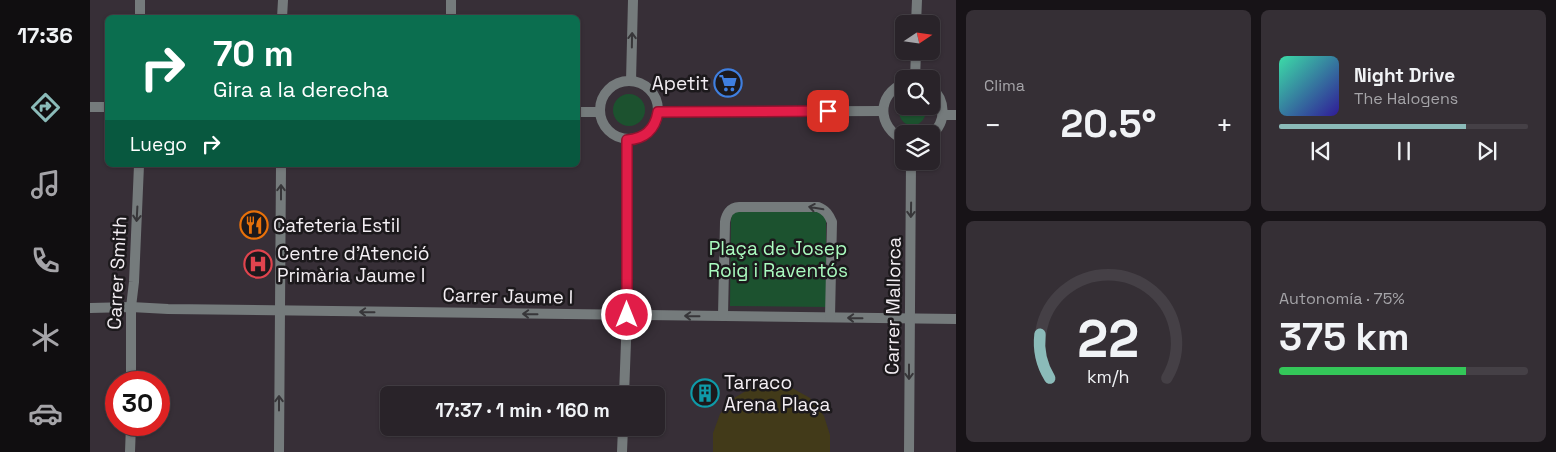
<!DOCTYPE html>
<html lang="es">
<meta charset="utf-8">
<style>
:root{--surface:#292329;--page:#352f35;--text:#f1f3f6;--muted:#a5a4a8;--line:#454046;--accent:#8bbbb9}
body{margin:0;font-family:"Space Grotesk",sans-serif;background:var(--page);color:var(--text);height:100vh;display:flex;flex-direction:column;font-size:19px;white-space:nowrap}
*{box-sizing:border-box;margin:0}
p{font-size:16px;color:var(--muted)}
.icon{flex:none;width:28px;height:28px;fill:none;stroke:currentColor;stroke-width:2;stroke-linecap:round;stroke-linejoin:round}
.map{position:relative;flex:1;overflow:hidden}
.panel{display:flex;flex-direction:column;gap:10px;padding:10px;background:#171317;width:600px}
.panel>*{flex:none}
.top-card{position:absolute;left:15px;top:15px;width:475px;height:152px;border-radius:8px;box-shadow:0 1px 4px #0004,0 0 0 1px var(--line);background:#0b6e4f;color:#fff;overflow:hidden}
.needle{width:32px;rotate:77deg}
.buttons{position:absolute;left:805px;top:15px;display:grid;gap:10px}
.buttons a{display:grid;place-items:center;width:45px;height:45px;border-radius:8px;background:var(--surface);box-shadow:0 1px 4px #0004,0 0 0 1px var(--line);font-size:25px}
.speed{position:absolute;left:15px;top:371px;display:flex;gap:10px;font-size:25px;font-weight:700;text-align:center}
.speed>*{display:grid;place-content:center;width:65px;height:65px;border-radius:50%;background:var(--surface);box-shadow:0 1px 4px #0004,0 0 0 1px var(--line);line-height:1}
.speed .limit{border:8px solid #d22;background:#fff;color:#111}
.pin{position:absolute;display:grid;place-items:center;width:42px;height:42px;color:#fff;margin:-21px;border-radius:10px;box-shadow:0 2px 8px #0006}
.me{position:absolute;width:55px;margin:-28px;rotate:0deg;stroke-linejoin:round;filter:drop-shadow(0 0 4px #0008)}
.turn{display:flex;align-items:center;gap:18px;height:105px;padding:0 25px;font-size:22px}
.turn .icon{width:65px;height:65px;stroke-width:2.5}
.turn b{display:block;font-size:35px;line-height:42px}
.then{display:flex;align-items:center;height:48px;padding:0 25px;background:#0003;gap:10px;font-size:19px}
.big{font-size:38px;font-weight:800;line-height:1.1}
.panel .card{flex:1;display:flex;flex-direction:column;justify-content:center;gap:8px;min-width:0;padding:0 18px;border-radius:8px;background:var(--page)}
.panel .dial{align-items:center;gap:0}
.dial svg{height:130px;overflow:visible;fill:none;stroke:var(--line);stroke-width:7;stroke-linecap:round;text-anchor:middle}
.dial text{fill:var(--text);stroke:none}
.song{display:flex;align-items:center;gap:15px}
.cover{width:60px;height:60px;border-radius:8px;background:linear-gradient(135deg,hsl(160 70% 55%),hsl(250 70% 35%))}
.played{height:5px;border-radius:2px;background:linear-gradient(90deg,var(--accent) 75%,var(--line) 75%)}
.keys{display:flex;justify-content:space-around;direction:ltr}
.heat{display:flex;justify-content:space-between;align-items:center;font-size:28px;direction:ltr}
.charge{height:8px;border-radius:4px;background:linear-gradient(90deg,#34c759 75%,var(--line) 0)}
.panel .tiles{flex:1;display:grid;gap:10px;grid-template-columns:repeat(2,1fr)}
.trip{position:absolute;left:290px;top:386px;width:285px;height:50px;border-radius:8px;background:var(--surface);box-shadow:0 1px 4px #0004,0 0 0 1px var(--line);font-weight:800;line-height:50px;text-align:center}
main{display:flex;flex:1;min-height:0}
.dock{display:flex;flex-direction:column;width:90px;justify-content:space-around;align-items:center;background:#100e10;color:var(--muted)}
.dock .icon{width:35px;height:35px}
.dock .current{color:var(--accent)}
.dock b{font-size:22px;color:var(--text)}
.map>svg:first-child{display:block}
.green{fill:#1c522f}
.sand{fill:#423a19}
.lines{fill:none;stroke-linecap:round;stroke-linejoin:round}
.street{stroke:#757b7c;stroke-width:10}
.oneway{stroke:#373639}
.route-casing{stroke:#92132f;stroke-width:12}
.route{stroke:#e11d48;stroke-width:9}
.labels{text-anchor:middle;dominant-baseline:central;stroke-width:5;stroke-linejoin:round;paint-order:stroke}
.poi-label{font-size:19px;fill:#f3eef3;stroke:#1c191c;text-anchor:start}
.park-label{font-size:19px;fill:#aafbbf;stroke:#1c191c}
.street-label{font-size:19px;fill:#f3eef3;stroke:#1c191c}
</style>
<main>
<nav class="dock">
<b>17:36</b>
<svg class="icon current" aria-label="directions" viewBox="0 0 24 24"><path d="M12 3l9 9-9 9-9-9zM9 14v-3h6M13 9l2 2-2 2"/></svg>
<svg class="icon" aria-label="music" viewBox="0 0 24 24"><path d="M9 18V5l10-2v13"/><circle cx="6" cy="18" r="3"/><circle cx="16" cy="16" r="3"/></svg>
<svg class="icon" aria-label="phone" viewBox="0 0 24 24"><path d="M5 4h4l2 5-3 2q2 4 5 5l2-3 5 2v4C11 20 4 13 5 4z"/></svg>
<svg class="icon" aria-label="climate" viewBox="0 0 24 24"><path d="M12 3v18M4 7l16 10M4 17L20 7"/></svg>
<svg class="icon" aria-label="car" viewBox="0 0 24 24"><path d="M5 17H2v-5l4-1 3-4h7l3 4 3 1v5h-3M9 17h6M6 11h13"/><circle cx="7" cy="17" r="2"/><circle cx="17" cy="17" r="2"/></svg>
</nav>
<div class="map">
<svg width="866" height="452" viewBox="0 0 866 452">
<rect width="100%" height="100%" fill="#372f37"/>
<g class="green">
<circle cx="539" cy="110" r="16"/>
<path d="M 814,103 L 814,106 L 833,106 L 835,116 C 829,131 810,127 809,112 Z"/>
<path d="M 646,212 L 729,212 L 736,218 L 736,307 L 640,306 L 641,220 L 642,215 Z"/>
</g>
<path class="sand" d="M 682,384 L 702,388 L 720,398 L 734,416 L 740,435 L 740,452 L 623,452 L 623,433 L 630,414 L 644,398 L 661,388 Z"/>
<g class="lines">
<g class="street">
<path d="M 50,0 L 50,18"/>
<path d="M 192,18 L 193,0"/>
<path d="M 361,18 L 361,0"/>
<path d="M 826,24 L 827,0"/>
<path d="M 825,79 L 826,51"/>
<circle cx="539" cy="110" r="29"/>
<path d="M 541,81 L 543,0"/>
<path d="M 814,83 C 786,95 787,127 814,140"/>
<path d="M 841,87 C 856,100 857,122 841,135"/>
<path d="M 0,107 L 18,107"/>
<path d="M 488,112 L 509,112"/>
<path d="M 568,112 L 793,111"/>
<path d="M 853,115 L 866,115"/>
<path d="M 0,308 L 41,307 L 78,309 L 866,319"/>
<path d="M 633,316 L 635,222 C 636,215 640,207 649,207 L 728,207 C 736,210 739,215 742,222 L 740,317"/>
<path d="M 41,382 L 41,307 L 44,282 L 49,165"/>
<path d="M 534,395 L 537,315 L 537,140"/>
<path d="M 40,452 L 41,425"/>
<path d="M 189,452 L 191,165"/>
<path d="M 532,452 L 533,428"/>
<path d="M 819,452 L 821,161"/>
</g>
</g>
<defs><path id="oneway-shaft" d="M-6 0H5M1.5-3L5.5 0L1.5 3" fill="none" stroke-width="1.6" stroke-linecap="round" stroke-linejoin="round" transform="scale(1.25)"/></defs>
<g class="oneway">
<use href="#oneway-shaft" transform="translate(542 40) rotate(-89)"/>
<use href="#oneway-shaft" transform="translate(191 192) rotate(-90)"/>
<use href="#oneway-shaft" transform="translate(726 208) rotate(-170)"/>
<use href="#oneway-shaft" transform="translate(821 210) rotate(91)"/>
<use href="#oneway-shaft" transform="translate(47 214) rotate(93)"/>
<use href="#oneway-shaft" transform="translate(277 312) rotate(-179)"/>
<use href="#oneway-shaft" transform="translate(440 314) rotate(-179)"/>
<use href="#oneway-shaft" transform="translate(602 316) rotate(-179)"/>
<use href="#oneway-shaft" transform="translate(765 318) rotate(-179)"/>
<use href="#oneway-shaft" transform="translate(819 372) rotate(90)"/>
<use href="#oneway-shaft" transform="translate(189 403) rotate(-90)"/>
</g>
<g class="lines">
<g class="route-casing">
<path id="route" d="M 537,315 L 537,140 C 554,139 565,130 568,112 L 738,111"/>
</g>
<use href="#route" class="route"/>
</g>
<defs>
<g id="supermarket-ring" transform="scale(1.4375)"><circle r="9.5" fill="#1c191c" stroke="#3f7fe0" stroke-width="1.5"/><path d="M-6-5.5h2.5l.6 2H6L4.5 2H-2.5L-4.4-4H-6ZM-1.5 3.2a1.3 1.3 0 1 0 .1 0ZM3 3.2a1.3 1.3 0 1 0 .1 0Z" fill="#3f7fe0"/></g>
<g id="restaurant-ring" transform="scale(1.4375)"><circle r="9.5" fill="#1c191c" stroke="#e8710a" stroke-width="1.5"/><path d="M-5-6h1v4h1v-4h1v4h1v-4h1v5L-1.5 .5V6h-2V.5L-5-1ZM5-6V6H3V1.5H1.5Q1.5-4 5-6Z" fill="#e8710a"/></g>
<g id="hospital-ring" transform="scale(1.4375)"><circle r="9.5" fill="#1c191c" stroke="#e0444e" stroke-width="1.5"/><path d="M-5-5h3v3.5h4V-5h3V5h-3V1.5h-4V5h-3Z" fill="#e0444e"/></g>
<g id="building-ring" transform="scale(1.4375)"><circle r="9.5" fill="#1c191c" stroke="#0f9aa8" stroke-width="1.5"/><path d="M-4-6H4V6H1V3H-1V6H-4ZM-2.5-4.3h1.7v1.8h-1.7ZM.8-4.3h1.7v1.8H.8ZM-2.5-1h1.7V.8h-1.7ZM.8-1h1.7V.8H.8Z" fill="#0f9aa8"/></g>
</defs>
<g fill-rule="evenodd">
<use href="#supermarket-ring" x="638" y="83"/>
<use href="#restaurant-ring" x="164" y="225"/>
<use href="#hospital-ring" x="168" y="264"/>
<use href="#building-ring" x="615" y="393"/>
</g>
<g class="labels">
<g class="poi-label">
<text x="619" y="83" text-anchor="end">Apetit</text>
<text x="183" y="225">Cafeteria Estil</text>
<text x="187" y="253">Centre d'Atenció<tspan x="187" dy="22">Primària Jaume I</tspan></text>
<text x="634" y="382">Tarraco<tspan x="634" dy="22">Arena Plaça</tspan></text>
</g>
<g class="park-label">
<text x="688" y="248">Plaça de Josep<tspan x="688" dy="22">Roig i Raventós</tspan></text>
</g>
<g class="street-label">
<text transform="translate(27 273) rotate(-87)">Carrer Smith</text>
<text transform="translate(418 296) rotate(1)">Carrer Jaume I</text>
<text transform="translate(803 306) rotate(-89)">Carrer Mallorca</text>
</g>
</g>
</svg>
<div class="buttons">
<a><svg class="needle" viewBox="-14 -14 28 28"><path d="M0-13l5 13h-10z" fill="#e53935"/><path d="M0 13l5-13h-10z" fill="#a5a4a8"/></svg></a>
<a><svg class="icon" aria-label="search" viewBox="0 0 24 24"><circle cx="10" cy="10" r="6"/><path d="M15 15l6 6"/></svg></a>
<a><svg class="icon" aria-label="layers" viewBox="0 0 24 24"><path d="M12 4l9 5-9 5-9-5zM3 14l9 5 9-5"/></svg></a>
</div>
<div class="speed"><div class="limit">30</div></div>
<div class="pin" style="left:738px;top:111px;background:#d93025"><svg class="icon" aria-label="arrive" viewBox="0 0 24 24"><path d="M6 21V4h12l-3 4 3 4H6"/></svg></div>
<svg class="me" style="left:537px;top:315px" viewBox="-20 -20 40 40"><circle r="17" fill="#e11d48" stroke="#fff" stroke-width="3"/><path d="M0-11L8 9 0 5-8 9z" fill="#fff"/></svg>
<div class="trip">17:37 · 1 min · 160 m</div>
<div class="top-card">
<div class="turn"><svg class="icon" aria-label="right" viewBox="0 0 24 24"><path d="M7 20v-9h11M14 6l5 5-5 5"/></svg><div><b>70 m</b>Gira a la derecha</div></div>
<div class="then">Luego<svg class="icon" aria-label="right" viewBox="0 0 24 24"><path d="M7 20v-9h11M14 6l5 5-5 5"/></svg></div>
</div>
</div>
<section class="panel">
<div class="tiles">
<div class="card"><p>Clima</p>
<div class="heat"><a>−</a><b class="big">20.5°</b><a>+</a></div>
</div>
<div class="card">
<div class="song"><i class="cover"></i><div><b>Night Drive</b><p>The Halogens</p></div></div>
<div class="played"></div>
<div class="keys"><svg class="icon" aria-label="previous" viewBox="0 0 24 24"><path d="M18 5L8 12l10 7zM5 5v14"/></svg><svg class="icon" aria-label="pause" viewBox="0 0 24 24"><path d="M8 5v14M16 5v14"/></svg><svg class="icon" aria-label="next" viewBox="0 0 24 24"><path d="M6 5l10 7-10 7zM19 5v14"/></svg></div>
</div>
<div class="card dial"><svg viewBox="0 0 100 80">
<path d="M14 69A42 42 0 1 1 86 69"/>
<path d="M14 69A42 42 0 0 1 8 42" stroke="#8bbbb9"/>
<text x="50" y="56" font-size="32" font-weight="700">22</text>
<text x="50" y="72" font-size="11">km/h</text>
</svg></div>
<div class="card"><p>Autonomía · 75%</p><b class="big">375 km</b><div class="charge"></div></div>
</div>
</section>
</main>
